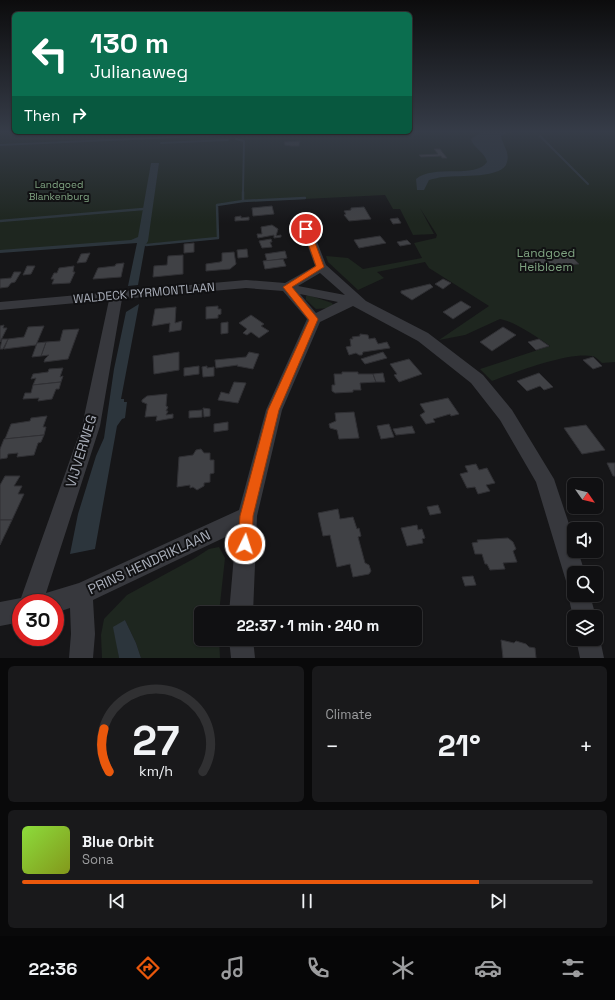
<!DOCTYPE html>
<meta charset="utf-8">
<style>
:root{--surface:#101012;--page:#19191b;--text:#f1f3f6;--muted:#9c9d9f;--line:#303032;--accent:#ea580c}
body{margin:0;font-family:"Space Grotesk",sans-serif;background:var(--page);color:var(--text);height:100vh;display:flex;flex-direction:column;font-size:15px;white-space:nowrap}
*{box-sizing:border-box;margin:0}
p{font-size:13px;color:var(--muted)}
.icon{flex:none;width:22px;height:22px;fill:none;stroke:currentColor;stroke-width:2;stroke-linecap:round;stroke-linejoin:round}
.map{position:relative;height:658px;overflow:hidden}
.drawer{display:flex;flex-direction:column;gap:8px;padding:8px;background:#09090a;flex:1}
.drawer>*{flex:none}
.guide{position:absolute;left:12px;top:12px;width:400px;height:122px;border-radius:6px;box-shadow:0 1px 3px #0004,0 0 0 1px var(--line);background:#0b6e4f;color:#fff;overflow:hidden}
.needle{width:26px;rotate:124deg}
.fabs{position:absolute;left:567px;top:478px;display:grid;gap:8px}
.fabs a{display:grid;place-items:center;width:36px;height:36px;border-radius:6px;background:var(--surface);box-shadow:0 1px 3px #0004,0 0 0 1px var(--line);font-size:20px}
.speed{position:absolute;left:12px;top:594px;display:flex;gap:8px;font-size:20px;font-weight:700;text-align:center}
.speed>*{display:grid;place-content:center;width:52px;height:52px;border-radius:50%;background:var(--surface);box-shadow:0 1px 3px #0004,0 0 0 1px var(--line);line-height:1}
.speed .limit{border:6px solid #d22;background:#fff;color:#111}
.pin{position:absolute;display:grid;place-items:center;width:34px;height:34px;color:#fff;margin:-17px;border:2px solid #fff;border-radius:50%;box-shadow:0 1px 4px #0007}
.me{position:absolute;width:44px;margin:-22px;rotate:4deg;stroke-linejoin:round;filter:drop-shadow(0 0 3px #0008)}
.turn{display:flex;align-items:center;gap:14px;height:84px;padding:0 12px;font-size:18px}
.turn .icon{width:52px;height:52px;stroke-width:2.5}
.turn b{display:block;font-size:28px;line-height:34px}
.then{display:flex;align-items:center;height:38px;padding:0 12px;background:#0003;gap:8px;font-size:15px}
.big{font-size:30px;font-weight:700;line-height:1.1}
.drawer .tile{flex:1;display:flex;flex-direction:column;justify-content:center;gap:6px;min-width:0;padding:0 14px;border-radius:6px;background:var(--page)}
.drawer .dial{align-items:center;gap:0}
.dial svg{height:104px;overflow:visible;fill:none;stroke:var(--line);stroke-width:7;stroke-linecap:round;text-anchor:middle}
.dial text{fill:var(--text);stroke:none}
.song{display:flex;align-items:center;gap:12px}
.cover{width:48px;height:48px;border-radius:6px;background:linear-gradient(135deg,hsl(90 70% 55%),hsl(70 70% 35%))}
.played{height:4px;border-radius:2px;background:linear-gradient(90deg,var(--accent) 80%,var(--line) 80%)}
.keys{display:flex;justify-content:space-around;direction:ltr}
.heat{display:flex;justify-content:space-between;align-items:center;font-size:22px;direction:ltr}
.drawer .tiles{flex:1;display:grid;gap:8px;grid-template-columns:1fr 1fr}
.tile:last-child{grid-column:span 2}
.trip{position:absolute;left:194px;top:606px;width:228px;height:40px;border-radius:6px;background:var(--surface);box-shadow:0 1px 3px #0004,0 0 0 1px var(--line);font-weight:700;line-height:40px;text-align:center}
.tabs{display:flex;height:64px;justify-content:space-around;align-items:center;background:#060607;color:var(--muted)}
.tabs .icon{width:28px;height:28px}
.tabs .active{color:var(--accent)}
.tabs b{font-size:18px;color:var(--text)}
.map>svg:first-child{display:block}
.green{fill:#1e261f}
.water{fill:#2c353c}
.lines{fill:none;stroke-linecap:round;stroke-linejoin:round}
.stream-far1{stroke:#2c353c;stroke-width:2}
.stream{stroke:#2c353c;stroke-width:2.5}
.building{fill:#404145;stroke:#303034}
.minor{fill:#37383d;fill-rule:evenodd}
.route{fill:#ea580c;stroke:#983908}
.labels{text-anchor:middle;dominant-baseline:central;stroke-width:4;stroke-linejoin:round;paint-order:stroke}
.far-park-label{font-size:10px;fill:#7fa381;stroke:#111113}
.park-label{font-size:12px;fill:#7fa381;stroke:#111113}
.street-label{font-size:12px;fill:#a8adb8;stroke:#111113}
.near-street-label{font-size:14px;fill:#a8adb8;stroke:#111113}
</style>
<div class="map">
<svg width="615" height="658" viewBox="0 0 615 658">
<rect width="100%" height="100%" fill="#161618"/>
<g class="green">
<path d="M 0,131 L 615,131 L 615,362 L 602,363 C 599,360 595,356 592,356 C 567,352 516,372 492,381 L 480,369 L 550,346 C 539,338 513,321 500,319 L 465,335 L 439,340 L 489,306 L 429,268 L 425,262 L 377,272 L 384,278 L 358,290 L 328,262 L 326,256 L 348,258 L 363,269 L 422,258 L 414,243 L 436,238 L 437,235 L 420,208 L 434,234 L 413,235 L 400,209 L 393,209 L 385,195 L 222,203 L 217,205 L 218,238 L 145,244 L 131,242 L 0,252 Z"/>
<path d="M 308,295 L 332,303 L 333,305 L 329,308 L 316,309 L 306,300 L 306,296 Z"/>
<path d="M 219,547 L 225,558 L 219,613 L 201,613 L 201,639 L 219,639 L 220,658 L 141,658 L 136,643 L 125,620 L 117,647 L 119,658 L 102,658 L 101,635 L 104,619 L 127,595 L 195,558 L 209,549 Z"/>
</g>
<g class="water">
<path d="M 492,131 L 522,131 L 506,133 L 501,136 C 503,146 510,152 507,162 C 504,179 458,175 444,177 C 439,177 434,179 429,180 L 424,190 L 417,190 L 416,179 C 433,164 476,179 487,162 C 485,152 473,148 471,139 L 480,133 Z"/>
<path d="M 151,163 L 159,163 L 148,241 L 145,246 L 138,285 L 128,286 L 137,243 L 0,253 L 0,250 L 131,240 L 138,237 Z"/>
<path d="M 139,304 L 121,399 L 124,399 L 124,402 L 127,402 L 125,418 L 122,419 L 117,426 L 95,549 L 70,554 L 78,514 L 96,456 L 104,438 L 114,369 L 126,312 Z"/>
<path d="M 125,620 L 136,643 L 141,658 L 119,658 L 113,627 Z"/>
</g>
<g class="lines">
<g class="stream-far1">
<path d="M 240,133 L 266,132"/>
<path d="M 540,136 L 588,184"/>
<path d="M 236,139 L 244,141 L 243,193"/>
<path d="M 161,143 L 228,140"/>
<path d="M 0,145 L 221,135"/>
</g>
<g class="stream">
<path d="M 243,201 L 305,198"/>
<path d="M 0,221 L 143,209"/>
<path d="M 146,245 L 218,238 L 217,205 L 243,201 L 243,192"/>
</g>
</g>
<g class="building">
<path d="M 300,141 L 299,146 L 291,146 L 285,145 L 284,142 Z"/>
<path d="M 434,149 L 440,149 L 447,158 L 442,158 L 441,156 L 421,157 L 419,155 L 438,154 Z"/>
<path d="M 272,206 L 274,214 L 253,216 L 252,208 Z"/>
<path d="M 364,207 L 371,219 L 349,221 L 344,215 L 346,214 L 344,211 L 351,210 L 351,208 Z"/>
<path d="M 241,216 L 241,218 L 249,217 L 249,220 L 235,221 L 235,217 Z"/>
<path d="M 398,218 L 401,223 L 393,224 L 390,219 Z"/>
<path d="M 272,225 L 278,229 L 276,236 L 281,235 L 281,237 L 274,238 L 274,235 L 258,238 L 257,234 L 262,234 L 261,227 Z"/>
<path d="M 380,236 L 386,243 L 359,248 L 354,240 Z"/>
<path d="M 271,239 L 272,242 L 270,242 L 272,247 L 262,248 L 259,241 Z"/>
<path d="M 407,240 L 411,244 L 400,246 L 397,242 Z"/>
<path d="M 194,243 L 194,252 L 184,253 L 184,244 Z"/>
<path d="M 247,249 L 248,257 L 238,258 L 237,250 Z"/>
<path d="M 285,251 L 287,258 L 267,261 L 265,254 Z"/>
<path d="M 234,252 L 236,264 L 230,269 L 206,271 L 206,264 L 220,262 L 222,261 L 222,253 Z"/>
<path d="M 90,253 L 86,262 L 77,263 L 81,254 Z"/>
<path d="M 183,255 L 183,274 L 153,277 L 154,266 L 167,265 L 168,256 Z"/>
<path d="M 570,255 L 579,264 L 554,266 L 555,267 L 542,268 L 544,269 L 539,269 L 540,271 L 530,271 L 526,265 L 534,265 L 532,262 L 525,263 L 522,259 Z"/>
<path d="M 283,259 L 286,266 L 265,269 L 263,261 Z"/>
<path d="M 124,263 L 121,277 L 93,279 L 98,268 L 115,266 L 116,264 Z"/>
<path d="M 27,266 L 35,266 L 31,274 L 23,275 Z"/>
<path d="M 74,266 L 73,272 L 75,272 L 70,283 L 52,284 L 54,279 L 51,279 L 54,273 L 57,273 L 59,268 Z"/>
<path d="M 14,272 L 21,272 L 15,282 L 11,283 L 8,287 L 0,288 L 0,279 L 11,278 Z"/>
<path d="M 443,279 L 451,283 L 443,289 L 435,284 Z"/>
<path d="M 430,284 L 433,287 L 412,300 L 401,293 L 401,291 Z"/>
<path d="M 461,301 L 471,307 L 453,319 L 443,312 Z"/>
<path d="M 218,306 L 218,309 L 221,309 L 221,314 L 218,315 L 218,318 L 206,319 L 206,307 Z"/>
<path d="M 176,307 L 175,323 L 182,321 L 181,330 L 169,332 L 170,323 L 152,326 L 155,309 Z"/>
<path d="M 251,315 L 264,324 L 261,326 L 269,331 L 259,338 L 251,332 L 247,335 L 243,333 L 247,329 L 239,323 Z"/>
<path d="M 228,322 L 228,333 L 221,334 L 221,323 Z"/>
<path d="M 4,325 L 3,328 L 7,328 L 0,342 L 0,326 Z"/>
<path d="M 44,326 L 36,345 L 4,349 L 8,339 L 24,337 L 28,327 Z"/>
<path d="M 503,327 L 516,335 L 492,351 L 480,342 Z"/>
<path d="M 79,329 L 68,359 L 44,362 L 45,359 L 49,355 L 41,356 L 46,342 L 60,341 L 63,330 Z"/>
<path d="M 360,334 L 368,335 L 369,339 L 375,338 L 378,344 L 387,342 L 390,348 L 363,352 L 362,355 L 359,355 L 356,353 L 349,355 L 346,347 L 351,346 L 350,339 L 353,339 L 352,337 L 360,336 Z"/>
<path d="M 2,339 L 8,339 L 3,349 L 0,349 Z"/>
<path d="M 539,339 L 549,346 L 536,350 L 528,342 Z"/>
<path d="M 46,342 L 41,356 L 32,357 L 37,343 Z"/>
<path d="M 179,352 L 179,370 L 154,374 L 153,356 Z"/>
<path d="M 249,352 L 259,354 L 253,369 L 237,366 L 238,365 L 216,368 L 215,360 L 246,357 Z"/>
<path d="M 383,352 L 387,358 L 365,364 L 361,359 Z"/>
<path d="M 593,357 L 602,366 L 593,369 L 583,360 Z"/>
<path d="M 409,359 L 422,374 L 399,382 L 394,375 L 397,374 L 390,364 Z"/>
<path d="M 199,366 L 199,374 L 184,376 L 184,368 Z"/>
<path d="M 207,366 L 207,368 L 214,367 L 214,376 L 203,377 L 202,367 Z"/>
<path d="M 63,368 L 60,377 L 63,376 L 61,382 L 33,385 L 36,378 L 31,379 L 33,374 L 48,372 L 49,369 Z"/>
<path d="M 342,372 L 358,372 L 358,374 L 373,374 L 376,382 L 360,383 L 361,390 L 353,390 L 353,392 L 335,393 L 332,391 L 332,385 L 335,385 L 334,374 L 342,374 Z"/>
<path d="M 383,373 L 385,382 L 376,382 L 373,374 Z"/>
<path d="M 539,373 L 553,387 L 544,390 L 540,386 L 527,391 L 517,381 Z"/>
<path d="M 61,382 L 59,389 L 56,389 L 52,399 L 38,401 L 39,398 L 23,399 L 25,393 L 31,393 L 33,385 Z"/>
<path d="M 234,382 L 246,383 L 238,403 L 218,400 L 221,392 L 229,394 Z"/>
<path d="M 167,394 L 166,406 L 168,407 L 166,411 L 168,411 L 166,415 L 173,414 L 173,418 L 156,421 L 157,416 L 145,417 L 147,404 L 142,402 L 142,400 L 147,396 Z"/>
<path d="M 448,398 L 459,414 L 451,416 L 450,414 L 433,419 L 435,422 L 426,424 L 420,415 L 425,412 L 420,404 Z"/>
<path d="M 203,408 L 210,409 L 210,416 L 204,417 Z"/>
<path d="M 202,410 L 202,417 L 189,418 L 189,411 Z"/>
<path d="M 354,412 L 359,438 L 339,439 L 337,430 L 330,428 L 329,424 L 336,421 L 335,413 Z"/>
<path d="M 47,416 L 43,427 L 46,427 L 44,435 L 5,439 L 11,424 L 30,421 L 31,418 Z"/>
<path d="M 228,422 L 228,430 L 214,432 L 214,424 Z"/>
<path d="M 389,424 L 394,437 L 381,439 L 377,426 Z"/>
<path d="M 586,425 L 605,450 L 582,454 L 564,428 Z"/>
<path d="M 412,426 L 415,433 L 396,435 L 393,429 Z"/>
<path d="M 44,435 L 41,442 L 38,443 L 34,455 L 17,457 L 18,453 L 8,454 L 7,458 L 0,459 L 0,449 L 4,439 Z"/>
<path d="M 201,449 L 204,453 L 210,453 L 210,460 L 214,460 L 214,473 L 210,474 L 210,482 L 204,483 L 204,486 L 197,490 L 193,487 L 190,488 L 190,485 L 177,487 L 179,457 L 193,455 L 196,450 Z"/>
<path d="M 607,463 L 615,463 L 615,476 L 613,476 Z"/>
<path d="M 476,464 L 479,470 L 487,468 L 495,483 L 486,485 L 490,491 L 478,494 L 475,487 L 467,488 L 460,474 L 468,472 L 465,466 Z"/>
<path d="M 5,476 L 20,476 L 14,486 L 22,486 L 18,494 L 24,494 L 12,520 L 0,520 L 0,485 Z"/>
<path d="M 438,505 L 441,513 L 430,515 L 427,507 Z"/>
<path d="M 338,509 L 340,519 L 353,517 L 357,529 L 359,528 L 361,536 L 358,537 L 365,563 L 369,565 L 371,571 L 369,574 L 353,577 L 350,564 L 337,567 L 330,535 L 323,536 L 318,513 Z"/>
<path d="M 0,520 L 12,520 L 0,545 Z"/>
<path d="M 417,525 L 418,530 L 422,529 L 425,538 L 422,539 L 423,543 L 407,546 L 401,528 Z"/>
<path d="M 508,538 L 513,542 L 516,549 L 513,551 L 517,562 L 503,563 L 505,569 L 490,570 L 487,564 L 485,564 L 482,554 L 475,554 L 472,543 L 478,542 L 477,540 Z"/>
<path d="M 473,576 L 476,585 L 465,586 L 462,577 Z"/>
<path d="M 501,640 L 514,643 L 516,641 L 526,644 L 529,647 L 535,648 L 536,658 L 503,658 Z"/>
</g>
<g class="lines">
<g class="minor">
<path d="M 302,213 L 307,216 L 326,265 L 366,301 L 428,333 L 483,375 L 512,410 L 554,479 L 574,539 L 574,551 L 578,551 L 585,573 L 574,573 L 574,584 L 566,581 L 536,482 L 500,420 L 471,383 L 418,341 L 353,306 L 320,322 L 282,410 L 257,516 L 253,613 L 229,613 L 236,532 L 93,600 L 95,634 L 93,658 L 69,658 L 71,634 L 70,608 L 55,613 L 55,603 L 21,603 L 21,622 L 0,626 L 0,602 L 21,598 L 82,426 L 109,300 L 0,310 L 0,302 L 246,280 L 285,283 L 315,266 L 297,216 ZM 320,273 L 345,295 L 298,286 ZM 246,288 L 283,291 L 307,319 L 266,410 L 239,510 L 79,583 L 46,593 L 100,426 L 122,299 ZM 300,294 L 338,302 L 316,313 Z"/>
<path d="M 574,586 L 574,595 L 590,595 L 596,617 L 574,617 L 574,621 L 568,595 L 571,587 Z"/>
<path d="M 596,630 L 600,639 L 604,658 L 580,658 L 576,639 L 596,639 Z"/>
<path d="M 229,639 L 253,639 L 255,658 L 231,658 Z"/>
</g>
</g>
<linearGradient id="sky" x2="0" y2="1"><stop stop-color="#0c0c0d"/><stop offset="0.59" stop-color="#363c48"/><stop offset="1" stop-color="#363c48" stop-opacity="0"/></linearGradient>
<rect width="615" height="223" fill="url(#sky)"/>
<path class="route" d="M 304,227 L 310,229 L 324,267 L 292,287 L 318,319 L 279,410 L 253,516 L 252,544 L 250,549 L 245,551 L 240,549 L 238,544 L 240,516 L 268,410 L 309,320 L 283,287 L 316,266 L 303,229 Z"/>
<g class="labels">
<g class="far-park-label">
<text x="59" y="184">Landgoed<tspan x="59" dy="12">Blankenburg</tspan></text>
</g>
<g class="park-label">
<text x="546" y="253">Landgoed<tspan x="546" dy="14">Heibloem</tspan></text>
</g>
<g class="street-label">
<text transform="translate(144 293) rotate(-5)">WALDECK PYRMONTLAAN</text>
</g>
<g class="near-street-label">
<text transform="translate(81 451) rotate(-73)">VIJVERWEG</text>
<text transform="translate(149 562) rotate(-25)">PRINS HENDRIKLAAN</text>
</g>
</g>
</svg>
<div class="fabs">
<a><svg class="needle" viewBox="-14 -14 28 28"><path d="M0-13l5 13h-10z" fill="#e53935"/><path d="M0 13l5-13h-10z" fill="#9c9d9f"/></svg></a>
<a><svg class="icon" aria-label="sound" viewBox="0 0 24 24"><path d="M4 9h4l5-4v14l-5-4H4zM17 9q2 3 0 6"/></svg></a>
<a><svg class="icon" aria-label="search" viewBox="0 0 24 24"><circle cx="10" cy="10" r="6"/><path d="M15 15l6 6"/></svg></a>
<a><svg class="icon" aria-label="layers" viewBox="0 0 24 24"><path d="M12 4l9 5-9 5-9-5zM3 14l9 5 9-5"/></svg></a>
</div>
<div class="speed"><div class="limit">30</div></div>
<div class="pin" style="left:306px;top:229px;background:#d93025"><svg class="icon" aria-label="arrive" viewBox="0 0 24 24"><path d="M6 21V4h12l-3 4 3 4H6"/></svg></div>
<svg class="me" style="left:245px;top:544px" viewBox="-20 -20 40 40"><circle r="17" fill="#ea580c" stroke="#fff" stroke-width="3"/><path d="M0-11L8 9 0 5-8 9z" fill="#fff"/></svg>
<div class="trip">22:37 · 1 min · 240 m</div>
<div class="guide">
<div class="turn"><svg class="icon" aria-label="left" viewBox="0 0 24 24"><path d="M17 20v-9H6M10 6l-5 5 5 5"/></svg><div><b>130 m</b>Julianaweg</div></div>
<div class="then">Then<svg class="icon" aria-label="right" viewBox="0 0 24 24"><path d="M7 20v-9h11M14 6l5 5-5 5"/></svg></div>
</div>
</div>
<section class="drawer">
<div class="tiles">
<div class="tile dial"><svg viewBox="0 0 100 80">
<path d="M14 69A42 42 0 1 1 86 69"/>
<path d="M14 69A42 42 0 0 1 10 36" stroke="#ea580c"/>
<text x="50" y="56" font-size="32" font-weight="700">27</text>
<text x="50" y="72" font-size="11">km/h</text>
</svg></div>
<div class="tile"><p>Climate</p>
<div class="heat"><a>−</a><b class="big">21°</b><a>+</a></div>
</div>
<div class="tile">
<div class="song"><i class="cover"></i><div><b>Blue Orbit</b><p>Sona</p></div></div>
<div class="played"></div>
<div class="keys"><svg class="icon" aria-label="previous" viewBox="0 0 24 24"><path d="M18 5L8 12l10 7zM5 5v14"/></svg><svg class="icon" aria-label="pause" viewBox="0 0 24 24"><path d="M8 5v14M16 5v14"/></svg><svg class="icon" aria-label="next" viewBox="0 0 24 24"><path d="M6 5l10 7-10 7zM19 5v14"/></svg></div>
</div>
</div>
</section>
<nav class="tabs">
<b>22:36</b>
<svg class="icon active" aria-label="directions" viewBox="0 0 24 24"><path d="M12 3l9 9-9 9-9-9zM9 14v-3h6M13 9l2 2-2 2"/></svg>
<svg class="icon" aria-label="music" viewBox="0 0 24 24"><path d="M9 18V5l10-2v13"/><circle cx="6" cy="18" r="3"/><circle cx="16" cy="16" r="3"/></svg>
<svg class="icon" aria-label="phone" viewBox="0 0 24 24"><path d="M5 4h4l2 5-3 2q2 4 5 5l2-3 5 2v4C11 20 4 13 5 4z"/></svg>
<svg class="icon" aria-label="climate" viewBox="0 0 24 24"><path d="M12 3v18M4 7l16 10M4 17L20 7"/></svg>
<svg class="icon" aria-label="car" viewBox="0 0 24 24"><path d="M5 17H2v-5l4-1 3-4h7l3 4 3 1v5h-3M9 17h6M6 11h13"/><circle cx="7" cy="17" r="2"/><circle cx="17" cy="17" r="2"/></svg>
<svg class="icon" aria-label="filters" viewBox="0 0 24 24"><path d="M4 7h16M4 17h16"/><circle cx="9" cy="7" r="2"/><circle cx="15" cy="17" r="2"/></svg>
</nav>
